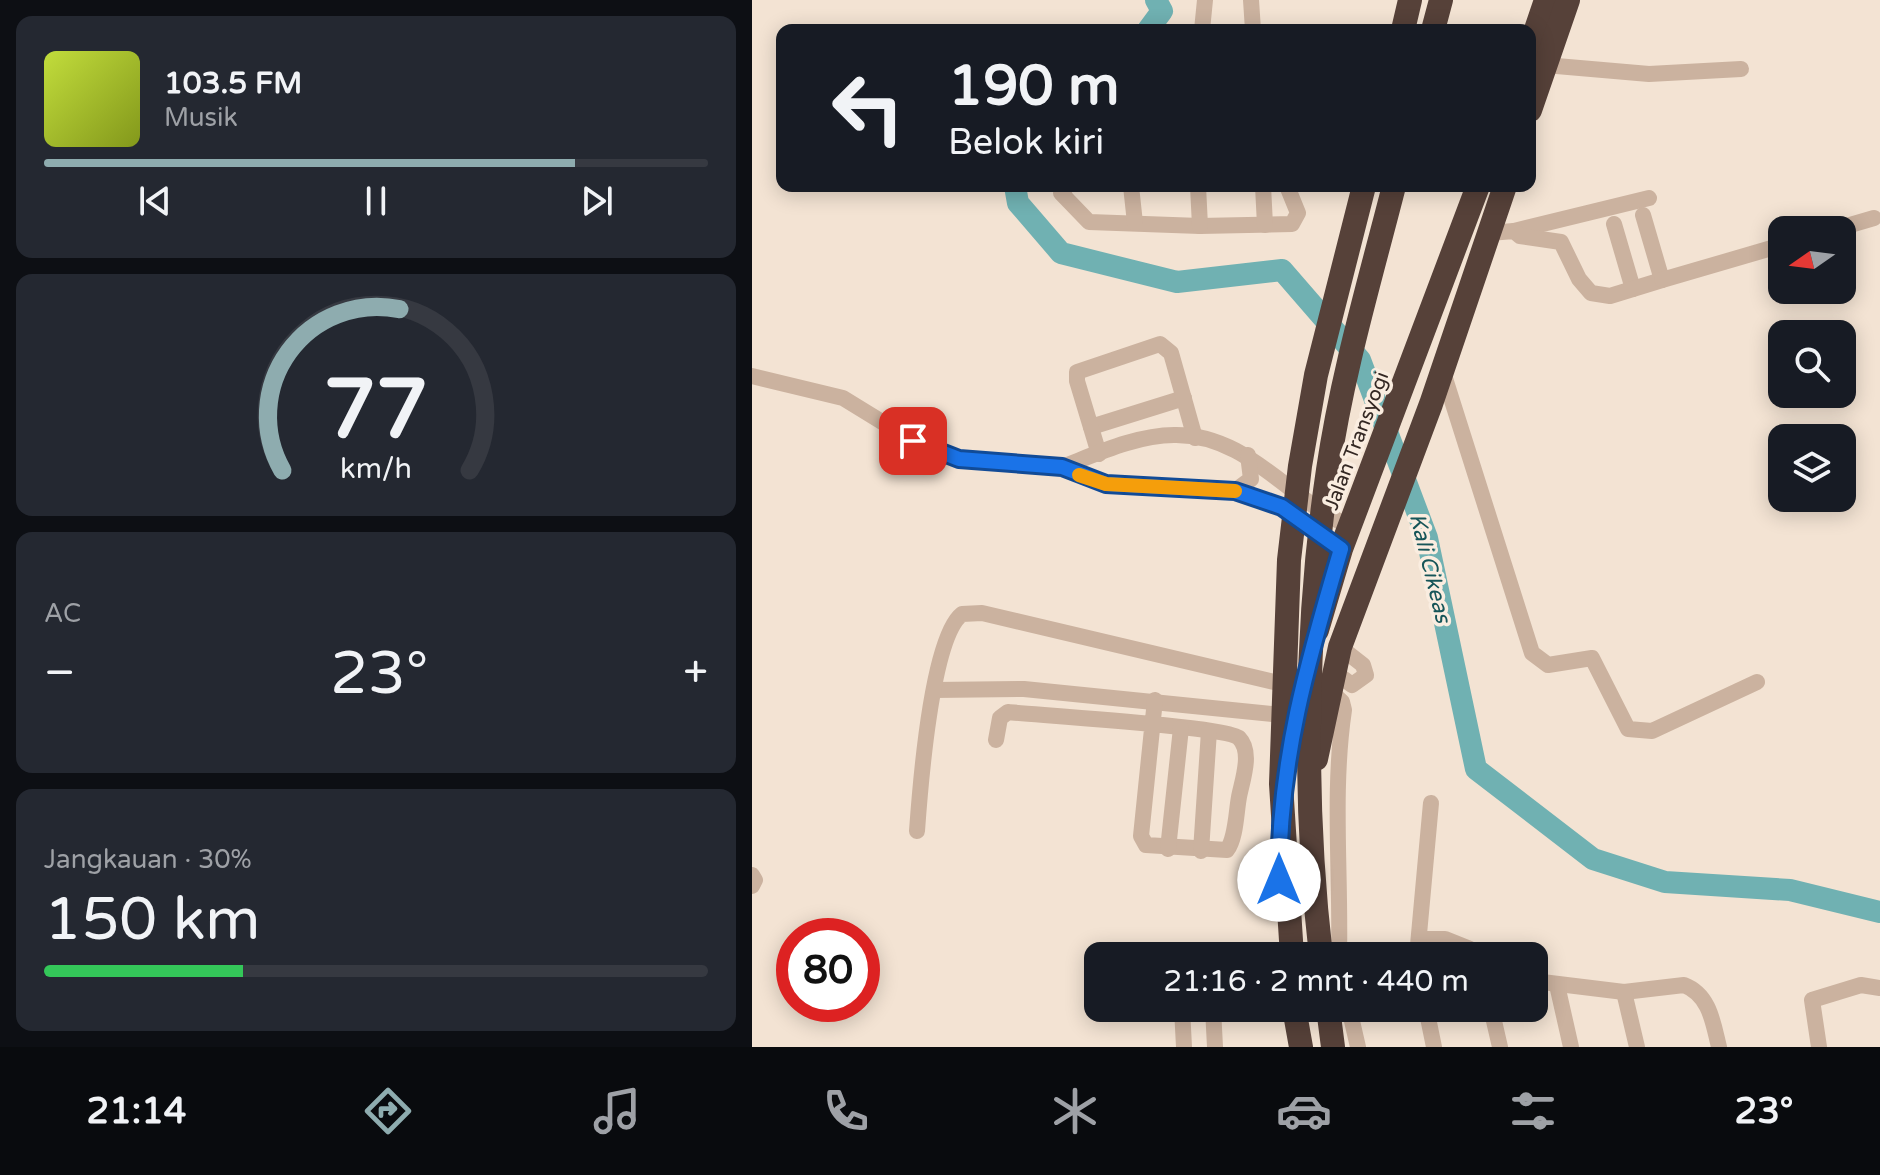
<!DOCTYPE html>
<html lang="id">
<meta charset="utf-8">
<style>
:root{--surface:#171b24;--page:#242831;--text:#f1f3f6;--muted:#9ea1a6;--line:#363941;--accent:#8eacaf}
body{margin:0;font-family:"Varela Round",sans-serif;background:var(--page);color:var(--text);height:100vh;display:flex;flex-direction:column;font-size:30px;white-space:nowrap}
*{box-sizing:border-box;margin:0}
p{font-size:26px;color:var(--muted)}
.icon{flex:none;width:44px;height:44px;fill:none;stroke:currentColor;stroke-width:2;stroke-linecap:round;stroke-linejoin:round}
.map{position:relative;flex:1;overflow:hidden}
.sheet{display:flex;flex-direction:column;gap:16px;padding:16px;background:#0d0f14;width:752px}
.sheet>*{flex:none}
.top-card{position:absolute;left:24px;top:24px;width:760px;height:168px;border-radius:16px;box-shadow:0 4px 20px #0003;background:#171b24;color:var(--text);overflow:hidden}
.needle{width:52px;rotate:256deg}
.buttons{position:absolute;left:1016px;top:216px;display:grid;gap:16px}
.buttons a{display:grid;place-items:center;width:88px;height:88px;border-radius:16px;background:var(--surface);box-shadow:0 4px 20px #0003;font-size:40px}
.speed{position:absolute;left:24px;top:918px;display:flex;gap:16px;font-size:40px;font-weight:700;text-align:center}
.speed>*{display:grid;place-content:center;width:104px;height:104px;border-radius:50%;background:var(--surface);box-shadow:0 4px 20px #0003;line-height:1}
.speed .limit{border:12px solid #d22;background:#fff;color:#111}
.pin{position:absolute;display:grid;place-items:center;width:68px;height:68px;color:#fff;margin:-34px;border-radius:16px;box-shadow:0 4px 12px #0006}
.me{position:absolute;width:88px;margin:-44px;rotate:0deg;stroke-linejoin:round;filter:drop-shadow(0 0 6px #0008)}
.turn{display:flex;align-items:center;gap:28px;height:168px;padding:0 40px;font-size:36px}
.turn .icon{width:104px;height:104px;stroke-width:2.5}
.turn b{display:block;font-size:56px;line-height:68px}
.big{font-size:60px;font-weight:600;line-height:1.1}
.sheet .card{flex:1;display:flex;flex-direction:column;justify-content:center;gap:12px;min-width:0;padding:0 28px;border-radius:16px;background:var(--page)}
.sheet .dial{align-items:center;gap:0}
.dial svg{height:208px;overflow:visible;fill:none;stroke:var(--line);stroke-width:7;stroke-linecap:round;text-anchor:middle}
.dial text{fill:var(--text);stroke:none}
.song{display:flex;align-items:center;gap:24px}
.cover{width:96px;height:96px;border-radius:12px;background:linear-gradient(135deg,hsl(70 70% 55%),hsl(70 70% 35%))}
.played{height:8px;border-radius:4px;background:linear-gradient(90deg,var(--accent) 80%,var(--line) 80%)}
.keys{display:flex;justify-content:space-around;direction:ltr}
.heat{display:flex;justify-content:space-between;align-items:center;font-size:44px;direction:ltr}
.charge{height:12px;border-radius:6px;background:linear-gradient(90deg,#34c759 30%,var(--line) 0)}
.trip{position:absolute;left:332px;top:942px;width:464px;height:80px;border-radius:16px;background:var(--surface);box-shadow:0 4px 20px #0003;font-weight:600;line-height:80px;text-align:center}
.dock{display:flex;height:128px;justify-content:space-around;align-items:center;background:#090b0e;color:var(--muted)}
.dock .icon{width:56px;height:56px}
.dock .current{color:var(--accent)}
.dock b{font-size:36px;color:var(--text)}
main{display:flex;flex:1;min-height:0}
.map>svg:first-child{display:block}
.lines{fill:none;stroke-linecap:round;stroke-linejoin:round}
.river{stroke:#70b1b2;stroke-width:22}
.minor{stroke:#cbb29f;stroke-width:16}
.highway{stroke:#564139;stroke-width:24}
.highway-bridge{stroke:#564139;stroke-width:24}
.route-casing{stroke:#114b97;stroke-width:20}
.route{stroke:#1a73e8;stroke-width:14}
.slow{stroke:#f59e0b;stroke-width:14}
.labels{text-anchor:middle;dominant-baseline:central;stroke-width:7;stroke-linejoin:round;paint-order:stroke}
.street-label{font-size:20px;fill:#342823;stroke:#faede0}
.water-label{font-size:22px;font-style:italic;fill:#165558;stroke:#faede0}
</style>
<main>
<section class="sheet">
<div class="card">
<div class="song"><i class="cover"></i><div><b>103.5 FM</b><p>Musik</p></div></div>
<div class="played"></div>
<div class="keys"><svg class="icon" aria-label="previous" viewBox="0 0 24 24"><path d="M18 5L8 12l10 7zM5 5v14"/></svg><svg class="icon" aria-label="pause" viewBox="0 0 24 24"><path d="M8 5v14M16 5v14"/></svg><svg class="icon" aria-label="next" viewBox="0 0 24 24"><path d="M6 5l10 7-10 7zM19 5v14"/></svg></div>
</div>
<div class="card dial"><svg viewBox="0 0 100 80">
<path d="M14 69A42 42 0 1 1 86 69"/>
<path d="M14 69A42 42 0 0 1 59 7" stroke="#8eacaf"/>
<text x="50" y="56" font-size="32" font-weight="700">77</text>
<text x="50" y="72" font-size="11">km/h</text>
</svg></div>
<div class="card"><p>AC</p>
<div class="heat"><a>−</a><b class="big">23°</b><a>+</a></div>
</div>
<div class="card"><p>Jangkauan · 30%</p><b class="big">150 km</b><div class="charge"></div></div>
</section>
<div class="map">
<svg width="1128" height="1047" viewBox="0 0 1128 1047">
<rect width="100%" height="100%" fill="#f3e3d3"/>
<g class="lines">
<g class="river">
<path d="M 396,30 L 410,11 L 404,0"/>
<path d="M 263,186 L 266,203 L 309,253 L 425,282 L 530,270 L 608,360 L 675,538 L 724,769 L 841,859 L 913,882 L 1038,890 L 1128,912"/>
</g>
<g class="minor">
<path d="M 499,0 L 501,30"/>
<path d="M 450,30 L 453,0"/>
<path d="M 793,65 L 897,74 L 989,69"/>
<path d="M 315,186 L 309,193 L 337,222 L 448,226 L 540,224 L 546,213 L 535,186"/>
<path d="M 379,186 L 383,223"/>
<path d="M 446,186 L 448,226"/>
<path d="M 511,186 L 513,225"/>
<path d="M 862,224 L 881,289"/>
<path d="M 1081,230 L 1122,218"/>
<path d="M 762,231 L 897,198"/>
<path d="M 737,233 L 762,231 L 768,236 L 809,242 L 827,279 L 839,293 L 858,296 L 910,280 L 891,215"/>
<path d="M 910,280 L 1030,245"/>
<path d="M 690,369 L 780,653 L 796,665 L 840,658 L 876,729 L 900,731 L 1005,682"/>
<path d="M 0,376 L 91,398 L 161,441 L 207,459 L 310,467 L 354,484 L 483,491 L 530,507 L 575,539"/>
<path d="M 339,427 L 432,398"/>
<path d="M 347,454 L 325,381 L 325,372 L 408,344 L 419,353 L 443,438"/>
<path d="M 310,467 C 344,454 385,435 422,435 C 475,434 511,468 551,498 C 565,509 582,518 597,527"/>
<path d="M 483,491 L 499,479 L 496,455"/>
<path d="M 581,671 L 600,685 L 614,675 L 611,665 L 588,647"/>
<path d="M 182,690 L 272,689 L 540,716"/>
<path d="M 577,690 L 590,702 L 592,710 C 580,791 589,874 587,956"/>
<path d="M 244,740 L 248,718 L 256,712 C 286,715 476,727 487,738 C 501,752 490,781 487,797 C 484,813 484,838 475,850 L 394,845 L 389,836 L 403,700"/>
<path d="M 165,831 C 168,789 179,638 210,614 L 230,613 L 539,686"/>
<path d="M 416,849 L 429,728"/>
<path d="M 449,851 L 457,731"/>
<path d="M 0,875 L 3,880 L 0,886"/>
<path d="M 667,939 L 693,939 L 718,949 L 721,956"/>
<path d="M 665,956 L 679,803"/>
<path d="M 782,981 L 872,992 L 932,985 C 958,995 961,1023 967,1047"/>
<path d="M 805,985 L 819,1047"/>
<path d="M 872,992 L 885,1047"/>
<path d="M 430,1008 L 432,1047"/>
<path d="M 461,1008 L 463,1047"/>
<path d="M 597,1008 L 606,1047"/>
<path d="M 674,1008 L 682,1047"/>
<path d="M 739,1008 L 748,1047"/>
<path d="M 1067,1047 L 1060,1000 L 1109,985 L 1128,988"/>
</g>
<g class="highway">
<path d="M 651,30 L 658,0"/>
<path d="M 681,30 L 689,0"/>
<path d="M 778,47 L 794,0"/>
<path d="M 778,110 L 816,0"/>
<path d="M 565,630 L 589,549 L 726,186"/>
<path d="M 564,759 L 588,647 L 679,404 L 753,186"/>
<path d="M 542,1008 L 549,1047"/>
</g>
<g class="highway-bridge">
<path d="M 540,956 L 529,784 L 537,560 L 548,466 L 564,375 L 612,186"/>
<path d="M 569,956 C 551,802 553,624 576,470 C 590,374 618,280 642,186"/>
<path d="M 576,1008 L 581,1047"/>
</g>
</g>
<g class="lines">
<g class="route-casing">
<path id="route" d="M 161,441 L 207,459 L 310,467 L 354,484 L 483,491 L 530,507 L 589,549 C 555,663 527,760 527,880"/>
</g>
<use href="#route" class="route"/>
<path class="slow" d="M 327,475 L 354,484 L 483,491"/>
</g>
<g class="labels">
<g class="street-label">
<text transform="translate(605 441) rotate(-69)">Jalan Transyogi</text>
</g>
<g class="water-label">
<text transform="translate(678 568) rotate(76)">Kali Cikeas</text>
</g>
</g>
</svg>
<div class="buttons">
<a><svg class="needle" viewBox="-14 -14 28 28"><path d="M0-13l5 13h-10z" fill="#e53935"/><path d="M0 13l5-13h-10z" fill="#9ea1a6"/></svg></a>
<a><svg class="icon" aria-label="search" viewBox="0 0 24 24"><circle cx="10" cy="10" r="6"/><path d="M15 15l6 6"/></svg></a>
<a><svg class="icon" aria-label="layers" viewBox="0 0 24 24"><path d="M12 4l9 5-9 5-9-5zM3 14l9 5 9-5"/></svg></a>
</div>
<div class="speed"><div class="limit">80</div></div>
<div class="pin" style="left:161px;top:441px;background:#d93025"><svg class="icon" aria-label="arrive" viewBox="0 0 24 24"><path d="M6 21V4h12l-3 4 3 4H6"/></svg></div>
<svg class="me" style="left:527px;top:880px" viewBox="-20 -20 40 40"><circle r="19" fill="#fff"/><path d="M0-13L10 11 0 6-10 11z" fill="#1a73e8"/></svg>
<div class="trip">21:16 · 2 mnt · 440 m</div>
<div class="top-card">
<div class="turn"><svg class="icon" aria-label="left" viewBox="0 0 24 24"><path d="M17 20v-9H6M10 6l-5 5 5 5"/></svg><div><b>190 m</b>Belok kiri</div></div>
</div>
</div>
</main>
<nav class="dock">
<b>21:14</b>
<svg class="icon current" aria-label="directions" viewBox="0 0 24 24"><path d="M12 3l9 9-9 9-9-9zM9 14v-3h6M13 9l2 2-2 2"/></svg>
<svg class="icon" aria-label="music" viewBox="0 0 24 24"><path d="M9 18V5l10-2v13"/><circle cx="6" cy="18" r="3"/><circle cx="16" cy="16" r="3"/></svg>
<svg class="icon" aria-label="phone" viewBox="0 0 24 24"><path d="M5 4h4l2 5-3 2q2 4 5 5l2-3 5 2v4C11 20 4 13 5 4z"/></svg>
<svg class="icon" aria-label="climate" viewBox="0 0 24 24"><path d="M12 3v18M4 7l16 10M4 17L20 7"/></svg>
<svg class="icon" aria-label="car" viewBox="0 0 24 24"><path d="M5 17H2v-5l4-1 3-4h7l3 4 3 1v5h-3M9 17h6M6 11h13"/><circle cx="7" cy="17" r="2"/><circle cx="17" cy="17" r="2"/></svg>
<svg class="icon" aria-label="filters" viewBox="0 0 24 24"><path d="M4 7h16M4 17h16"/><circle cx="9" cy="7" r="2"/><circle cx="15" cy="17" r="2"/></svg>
<b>23°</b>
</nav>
